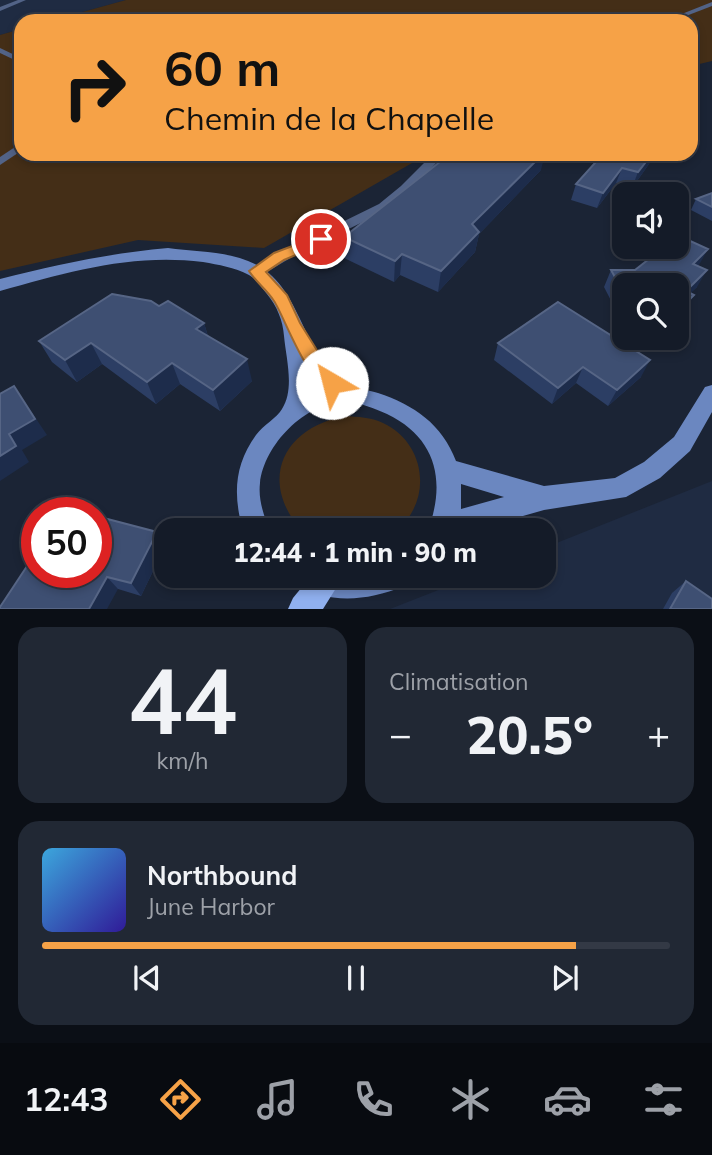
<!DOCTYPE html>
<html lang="fr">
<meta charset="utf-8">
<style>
:root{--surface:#141b28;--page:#212834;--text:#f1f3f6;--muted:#9da1a8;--line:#333945;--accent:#f6a247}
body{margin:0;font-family:Mulish,sans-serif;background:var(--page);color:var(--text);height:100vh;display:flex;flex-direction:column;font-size:26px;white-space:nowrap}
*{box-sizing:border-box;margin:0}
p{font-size:23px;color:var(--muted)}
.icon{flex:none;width:38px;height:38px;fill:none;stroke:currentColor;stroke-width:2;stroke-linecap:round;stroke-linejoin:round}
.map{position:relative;height:609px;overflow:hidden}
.panel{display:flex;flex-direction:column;gap:18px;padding:18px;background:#0b0f16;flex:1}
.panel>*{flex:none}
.hud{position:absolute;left:14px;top:14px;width:684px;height:147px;border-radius:21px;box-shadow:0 4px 10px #0003,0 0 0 2px var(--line);background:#f6a247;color:#111;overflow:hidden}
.controls{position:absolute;left:612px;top:182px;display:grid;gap:14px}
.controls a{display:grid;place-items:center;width:77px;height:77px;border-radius:14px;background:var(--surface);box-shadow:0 4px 10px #0003,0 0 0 2px var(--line);font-size:35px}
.speed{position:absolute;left:21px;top:497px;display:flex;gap:14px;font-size:35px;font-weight:700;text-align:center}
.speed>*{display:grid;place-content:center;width:91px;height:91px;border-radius:50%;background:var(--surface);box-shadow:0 4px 10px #0003,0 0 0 2px var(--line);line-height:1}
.speed .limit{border:10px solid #d22;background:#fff;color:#111}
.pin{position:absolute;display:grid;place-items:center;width:60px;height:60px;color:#fff;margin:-30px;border:4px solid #fff;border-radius:50%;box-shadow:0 2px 7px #0007}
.me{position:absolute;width:77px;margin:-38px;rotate:323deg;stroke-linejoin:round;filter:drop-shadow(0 0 5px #0008)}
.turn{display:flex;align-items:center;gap:24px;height:147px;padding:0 35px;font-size:32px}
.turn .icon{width:91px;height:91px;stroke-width:2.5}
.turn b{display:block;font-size:49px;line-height:60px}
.big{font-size:52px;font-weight:800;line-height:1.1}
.panel .widget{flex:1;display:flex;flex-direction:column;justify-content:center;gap:10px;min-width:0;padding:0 24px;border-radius:21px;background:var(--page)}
.panel .dial{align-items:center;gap:0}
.dial b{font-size:91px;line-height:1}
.song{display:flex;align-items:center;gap:21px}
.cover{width:84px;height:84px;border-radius:10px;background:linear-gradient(135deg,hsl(200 70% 55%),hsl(250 70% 35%))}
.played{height:7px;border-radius:4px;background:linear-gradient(90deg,var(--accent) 85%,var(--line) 85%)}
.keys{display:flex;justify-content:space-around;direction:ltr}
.heat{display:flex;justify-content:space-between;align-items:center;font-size:38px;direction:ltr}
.panel .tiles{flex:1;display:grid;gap:18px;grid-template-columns:1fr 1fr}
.widget:last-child{grid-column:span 2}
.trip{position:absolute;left:154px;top:518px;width:402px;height:70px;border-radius:21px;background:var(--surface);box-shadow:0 4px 10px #0003,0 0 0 2px var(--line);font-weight:800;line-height:70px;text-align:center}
.tabs{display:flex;height:112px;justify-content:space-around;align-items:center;background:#080b10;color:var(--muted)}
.tabs .icon{width:49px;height:49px}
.tabs .selected{color:var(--accent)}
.tabs b{font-size:32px;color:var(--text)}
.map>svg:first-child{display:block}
.built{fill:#1f2b42}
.green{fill:#442e17}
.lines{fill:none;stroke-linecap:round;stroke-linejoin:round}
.minor{fill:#526387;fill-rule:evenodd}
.secondary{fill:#6b87c0;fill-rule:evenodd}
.trunk{fill:#90b0ef;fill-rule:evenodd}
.wall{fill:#2c3e64}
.shaded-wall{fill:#1d2c4b}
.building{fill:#3e4f72;stroke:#566585;stroke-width:2}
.route{fill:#f6a247;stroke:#a0692e;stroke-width:2}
</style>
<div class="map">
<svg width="712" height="609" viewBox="0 0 712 609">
<rect width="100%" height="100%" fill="#1b2435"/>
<g class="built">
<path d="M 0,0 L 126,0 L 50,21 L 21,21 L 21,29 L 0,35 Z"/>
<path d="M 712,481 L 712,609 L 390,609 L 474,576 L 544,576 L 544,548 Z"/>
</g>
<g class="green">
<path d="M 126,0 L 712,0 L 712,61 L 691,66 L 691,21 L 300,21 L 272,16 L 258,21 L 50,21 Z"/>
<path d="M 21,29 L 21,154 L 401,154 L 419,159 L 264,248 L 138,240 L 0,271 L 0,35 Z"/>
<path d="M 345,416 C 358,417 371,417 383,423 C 426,443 433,500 397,530 L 301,530 C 258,480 283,428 345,416 Z"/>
</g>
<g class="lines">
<g class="minor">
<path d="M 18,0 L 26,0 L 0,11 L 0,7 Z"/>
<path d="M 712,2 L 712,6 L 673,21 L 664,21 Z"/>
<path d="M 0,48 L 21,58 L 21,63 L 0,53 Z"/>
<path d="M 21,143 L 21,151 L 0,165 L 0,157 Z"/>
<path d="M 433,154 L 444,154 L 410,192 L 387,210 L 292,257 L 262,275 L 252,275 L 250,272 L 267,259 L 379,204 L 401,186 Z"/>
</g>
<g class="secondary">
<path d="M 168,248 C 198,252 236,251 262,268 C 303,295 304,359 347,384 C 355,389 369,390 378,393 C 414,405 442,424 456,461 L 544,486 L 615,478 L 644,462 L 674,437 L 705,387 L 712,385 L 712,412 L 690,451 L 660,478 L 626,497 L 544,510 L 473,530 L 428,530 C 446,482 437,438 387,414 C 375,409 360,402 346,402 C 306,401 264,445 260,483 C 258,500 264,515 269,530 L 243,530 C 233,496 234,465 256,435 C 263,425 277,418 282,409 C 295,389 286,358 284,336 C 283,321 277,306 267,294 C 261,287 256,279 249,275 C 234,267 219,265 203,262 C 132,253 68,272 0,291 L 0,279 C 56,265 110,253 168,248 ZM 307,366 L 314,378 L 326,389 L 306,396 L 309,382 ZM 461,484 L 504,497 L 461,509 Z"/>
<path d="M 286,576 L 408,576 L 404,586 C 363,603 330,602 289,586 Z"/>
</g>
<path class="trunk" d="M 311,576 L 334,576 L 338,585 L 323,609 L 288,609 L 293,598 Z"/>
</g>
<g class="wall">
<path d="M 603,154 L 653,154 L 649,164 L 632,188 L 616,183 L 597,208 L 571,200 L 576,184 Z"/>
<path d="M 541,170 L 479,234 L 475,252 L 438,292 L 400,275 L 394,282 L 344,258 L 344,237 Z"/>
<path d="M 712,193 L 712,221 L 691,210 L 696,199 Z"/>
<path d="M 631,247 L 677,247 L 698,266 L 697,287 L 690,293 L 684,312 L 677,319 L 677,285 L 625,285 L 625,320 L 621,320 L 604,287 L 611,270 L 635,270 L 647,261 L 629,252 Z"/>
<path d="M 159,306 L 204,323 L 208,336 L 252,381 L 220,411 L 180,384 L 156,404 L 102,364 L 77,382 L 52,362 L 39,341 Z"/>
<path d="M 498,343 L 641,377 L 608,406 L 576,383 L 552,404 L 494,360 Z"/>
<path d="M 157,532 L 165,546 L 141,596 L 118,589 L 0,609 Z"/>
<path d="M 686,581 L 712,609 L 663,609 L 672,593 Z"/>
</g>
<g class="shaded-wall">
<path d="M 543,154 L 545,154 L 541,170 L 479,234 L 475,252 L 438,292 L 441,271 L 472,224 Z"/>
<path d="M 652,154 L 653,154 L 649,164 L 632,188 L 638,172 Z"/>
<path d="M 622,168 L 616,183 L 597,208 L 603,193 Z"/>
<path d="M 708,249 L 699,265 L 684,280 L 693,264 Z"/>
<path d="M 402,254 L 400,275 L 394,282 L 395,261 Z"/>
<path d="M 707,270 L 697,287 L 677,307 L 686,291 Z"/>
<path d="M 694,295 L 684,312 L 677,319 L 677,316 L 682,307 Z"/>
<path d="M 204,323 L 210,344 L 196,329 Z"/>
<path d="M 91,343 L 102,364 L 77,382 L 65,360 Z"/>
<path d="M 247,359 L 252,381 L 220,411 L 213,390 Z"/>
<path d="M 650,360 L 641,377 L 608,406 L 617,390 Z"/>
<path d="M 172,363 L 180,384 L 156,404 L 147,382 Z"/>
<path d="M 583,367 L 576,383 L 552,404 L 558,388 Z"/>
<path d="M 14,386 L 47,435 L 22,450 L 29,462 L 0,481 L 0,456 L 9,434 Z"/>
<path d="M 157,532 L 165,546 L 141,596 L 131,583 Z"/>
<path d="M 107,577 L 118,589 L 107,609 L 89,609 Z"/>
</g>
<g class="building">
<path d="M 450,154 L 543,154 L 472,224 L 479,232 L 441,271 L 402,254 L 395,261 L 344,237 Z"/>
<path d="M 603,154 L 652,154 L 638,172 L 622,168 L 603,193 L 576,184 Z"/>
<path d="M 712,193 L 712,207 L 696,199 Z"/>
<path d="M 677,235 L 708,249 L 693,264 L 707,270 L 686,291 L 694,295 L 682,307 L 677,307 L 677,285 L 625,285 L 625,295 L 611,270 L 635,270 L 663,248 L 660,247 L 677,247 Z"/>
<path d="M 112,294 L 151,301 L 159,306 L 168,301 L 204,323 L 196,329 L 247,359 L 213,390 L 172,363 L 147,382 L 91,343 L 65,360 L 39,341 Z"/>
<path d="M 558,302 L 650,360 L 617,390 L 583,367 L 558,388 L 498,343 Z"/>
<path d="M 14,386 L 35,419 L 9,434 L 16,446 L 0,456 L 0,394 Z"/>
<path d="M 96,516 L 157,532 L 131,583 L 107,577 L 89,609 L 0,609 L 0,607 L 37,551 L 37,572 L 96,572 Z"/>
<path d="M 686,581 L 712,599 L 712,609 L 670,609 Z"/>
</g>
<path class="route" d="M 321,235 L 328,239 L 326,242 L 284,260 L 266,272 L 287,295 L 300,323 L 328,368 L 341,383 L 339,388 C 311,397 286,319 274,301 C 267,290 256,282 249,271 L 274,253 Z"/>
</svg>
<div class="controls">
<a><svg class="icon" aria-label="sound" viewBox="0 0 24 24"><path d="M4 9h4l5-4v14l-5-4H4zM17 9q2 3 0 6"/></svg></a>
<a><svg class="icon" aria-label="search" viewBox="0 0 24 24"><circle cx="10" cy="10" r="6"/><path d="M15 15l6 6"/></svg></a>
</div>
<div class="speed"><div class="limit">50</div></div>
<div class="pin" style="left:321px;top:239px;background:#d93025"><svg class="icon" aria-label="arrive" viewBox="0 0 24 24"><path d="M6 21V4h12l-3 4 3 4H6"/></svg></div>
<svg class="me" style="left:332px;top:383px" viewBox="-20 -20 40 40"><circle r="19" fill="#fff"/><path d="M0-13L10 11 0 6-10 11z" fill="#f6a247"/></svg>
<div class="trip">12:44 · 1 min · 90 m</div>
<div class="hud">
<div class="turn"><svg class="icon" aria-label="right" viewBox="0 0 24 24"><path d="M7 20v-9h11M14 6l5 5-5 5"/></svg><div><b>60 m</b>Chemin de la Chapelle</div></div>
</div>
</div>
<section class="panel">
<div class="tiles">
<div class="widget dial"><b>44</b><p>km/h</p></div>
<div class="widget"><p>Climatisation</p>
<div class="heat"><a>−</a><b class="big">20.5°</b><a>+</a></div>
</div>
<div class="widget">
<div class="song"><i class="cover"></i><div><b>Northbound</b><p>June Harbor</p></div></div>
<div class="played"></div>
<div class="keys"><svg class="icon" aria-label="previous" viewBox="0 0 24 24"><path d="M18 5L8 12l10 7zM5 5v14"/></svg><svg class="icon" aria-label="pause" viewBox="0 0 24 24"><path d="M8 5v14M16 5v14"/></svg><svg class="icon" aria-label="next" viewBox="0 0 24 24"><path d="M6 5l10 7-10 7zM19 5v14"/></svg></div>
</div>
</div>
</section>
<nav class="tabs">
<b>12:43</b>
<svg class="icon selected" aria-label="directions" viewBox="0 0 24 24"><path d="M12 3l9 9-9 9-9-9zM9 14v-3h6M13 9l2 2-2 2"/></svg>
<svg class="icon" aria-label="music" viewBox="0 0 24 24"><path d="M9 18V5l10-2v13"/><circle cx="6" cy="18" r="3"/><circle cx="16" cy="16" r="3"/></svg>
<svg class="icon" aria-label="phone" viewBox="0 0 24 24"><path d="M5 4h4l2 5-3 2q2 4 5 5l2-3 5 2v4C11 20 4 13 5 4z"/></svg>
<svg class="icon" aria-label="climate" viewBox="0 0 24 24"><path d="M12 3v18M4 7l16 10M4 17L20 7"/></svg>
<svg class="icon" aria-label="car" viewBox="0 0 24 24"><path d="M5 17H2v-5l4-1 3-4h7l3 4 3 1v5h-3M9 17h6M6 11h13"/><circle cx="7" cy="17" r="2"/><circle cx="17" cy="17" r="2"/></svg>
<svg class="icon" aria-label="filters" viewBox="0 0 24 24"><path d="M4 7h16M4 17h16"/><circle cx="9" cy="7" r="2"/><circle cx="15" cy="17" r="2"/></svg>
</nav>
